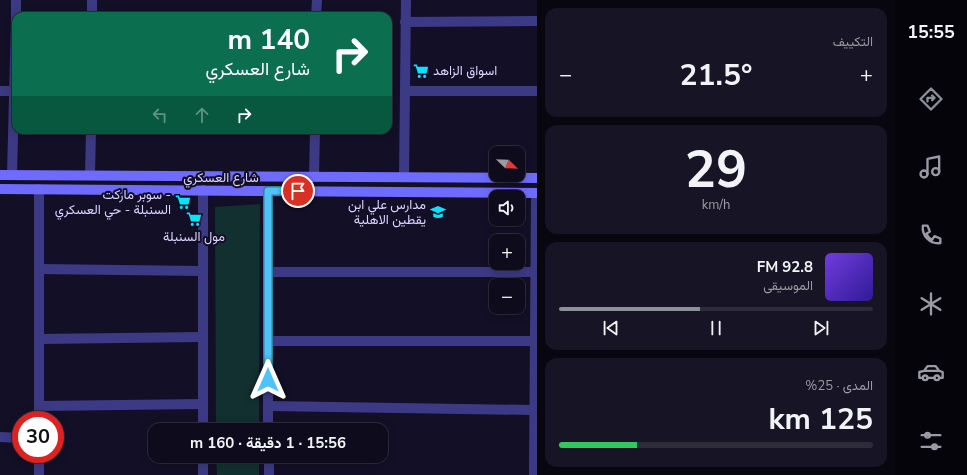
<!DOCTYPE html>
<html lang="ar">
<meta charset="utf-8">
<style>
:root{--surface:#0e0b1c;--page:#171425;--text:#f1f3f6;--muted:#9b9ba3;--line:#2e2b3b;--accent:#8c9099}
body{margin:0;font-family:"Nunito Sans",Vazirmatn,sans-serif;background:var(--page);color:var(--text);direction:rtl;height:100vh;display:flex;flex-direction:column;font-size:15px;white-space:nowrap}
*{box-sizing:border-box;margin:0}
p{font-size:13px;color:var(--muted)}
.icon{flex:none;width:22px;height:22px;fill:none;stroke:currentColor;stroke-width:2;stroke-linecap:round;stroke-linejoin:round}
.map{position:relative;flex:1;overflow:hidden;direction:ltr}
.panel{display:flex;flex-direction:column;gap:8px;padding:8px;background:#08060f;width:358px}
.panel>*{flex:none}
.hud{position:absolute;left:12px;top:12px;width:380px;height:122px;border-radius:12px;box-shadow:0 2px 10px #0003,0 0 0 1px var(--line);direction:rtl;background:#0b6e4f;color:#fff;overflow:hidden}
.needle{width:26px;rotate:113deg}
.tools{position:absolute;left:489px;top:146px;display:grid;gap:8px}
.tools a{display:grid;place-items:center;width:36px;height:36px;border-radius:8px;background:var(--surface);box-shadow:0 2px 10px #0003,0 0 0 1px var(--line);font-size:20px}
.speed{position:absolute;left:12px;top:411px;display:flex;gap:8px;font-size:20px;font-weight:700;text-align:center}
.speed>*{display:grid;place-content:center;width:52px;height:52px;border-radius:50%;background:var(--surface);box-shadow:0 2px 10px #0003,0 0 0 1px var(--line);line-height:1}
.speed .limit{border:6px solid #d22;background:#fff;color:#111}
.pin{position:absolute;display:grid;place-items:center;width:34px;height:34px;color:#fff;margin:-17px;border:2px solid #fff;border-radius:50%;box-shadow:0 1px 4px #0007}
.me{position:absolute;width:44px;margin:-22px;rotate:0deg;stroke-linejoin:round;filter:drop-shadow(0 0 3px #0008)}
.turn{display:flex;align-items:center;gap:14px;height:84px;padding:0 16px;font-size:18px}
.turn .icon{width:52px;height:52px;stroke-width:2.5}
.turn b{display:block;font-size:28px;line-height:34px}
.lanes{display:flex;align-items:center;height:38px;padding:0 16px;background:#0003;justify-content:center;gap:20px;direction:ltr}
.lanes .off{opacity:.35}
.big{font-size:30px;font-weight:700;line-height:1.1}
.panel .card{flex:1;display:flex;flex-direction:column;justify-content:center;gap:6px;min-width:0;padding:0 14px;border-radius:12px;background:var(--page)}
.panel .dial{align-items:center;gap:0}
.dial b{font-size:52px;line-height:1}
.song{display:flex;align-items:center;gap:12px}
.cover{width:48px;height:48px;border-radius:6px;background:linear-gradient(135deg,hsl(260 70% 55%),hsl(250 70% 35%))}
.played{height:4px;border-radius:2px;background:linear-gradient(90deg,var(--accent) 45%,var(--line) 45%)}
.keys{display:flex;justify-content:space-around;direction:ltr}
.heat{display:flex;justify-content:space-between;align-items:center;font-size:22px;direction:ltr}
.charge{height:6px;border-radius:3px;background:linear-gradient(90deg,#34c759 25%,var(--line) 0)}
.trip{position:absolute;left:148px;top:423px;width:240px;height:40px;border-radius:12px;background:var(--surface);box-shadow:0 2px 10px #0003,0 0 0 1px var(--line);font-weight:700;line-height:40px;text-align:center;direction:rtl}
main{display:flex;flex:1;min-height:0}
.menu{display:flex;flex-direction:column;width:72px;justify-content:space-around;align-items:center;background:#06040b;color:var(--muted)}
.menu .icon{width:28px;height:28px}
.menu .selected{color:var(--accent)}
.menu b{font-size:18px;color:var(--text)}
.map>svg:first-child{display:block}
.green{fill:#12302f}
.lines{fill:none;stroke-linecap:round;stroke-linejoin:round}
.minor{stroke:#3d3a85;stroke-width:10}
.secondary{stroke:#6f6bff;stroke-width:10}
.route-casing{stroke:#337fa1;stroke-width:10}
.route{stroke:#4fc3f7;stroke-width:7}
.labels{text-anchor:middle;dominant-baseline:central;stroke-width:4;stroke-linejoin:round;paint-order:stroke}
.poi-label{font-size:13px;fill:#d9d4ff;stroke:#130f26;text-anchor:end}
.street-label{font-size:13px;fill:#d9d4ff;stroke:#130f26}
</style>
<main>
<nav class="menu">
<b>15:55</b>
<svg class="icon selected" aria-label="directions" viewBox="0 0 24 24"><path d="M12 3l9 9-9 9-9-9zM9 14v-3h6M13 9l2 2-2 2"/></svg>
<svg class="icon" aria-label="music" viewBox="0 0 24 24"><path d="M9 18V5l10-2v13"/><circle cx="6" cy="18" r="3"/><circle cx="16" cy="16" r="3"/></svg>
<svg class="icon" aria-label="phone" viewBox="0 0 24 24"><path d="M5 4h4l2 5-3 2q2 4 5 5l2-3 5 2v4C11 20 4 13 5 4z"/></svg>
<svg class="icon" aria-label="climate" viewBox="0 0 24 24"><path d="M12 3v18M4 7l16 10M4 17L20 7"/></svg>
<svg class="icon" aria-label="car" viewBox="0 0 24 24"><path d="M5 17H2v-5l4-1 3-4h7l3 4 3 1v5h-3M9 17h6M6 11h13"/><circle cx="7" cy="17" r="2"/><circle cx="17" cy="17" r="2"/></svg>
<svg class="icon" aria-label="filters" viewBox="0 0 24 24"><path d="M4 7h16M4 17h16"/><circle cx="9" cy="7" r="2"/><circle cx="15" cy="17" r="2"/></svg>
</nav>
<section class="panel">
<div class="card"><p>التكييف</p>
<div class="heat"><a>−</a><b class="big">21.5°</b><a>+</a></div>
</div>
<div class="card dial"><b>29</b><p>km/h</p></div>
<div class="card">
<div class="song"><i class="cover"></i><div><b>92.8 FM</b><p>الموسيقى</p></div></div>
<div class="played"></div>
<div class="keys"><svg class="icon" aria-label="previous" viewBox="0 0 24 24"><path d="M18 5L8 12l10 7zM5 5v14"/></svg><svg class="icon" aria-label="pause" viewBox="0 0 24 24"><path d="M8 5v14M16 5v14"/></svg><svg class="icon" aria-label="next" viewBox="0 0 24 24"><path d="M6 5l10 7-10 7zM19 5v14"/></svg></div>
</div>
<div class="card"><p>المدى · 25%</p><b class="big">125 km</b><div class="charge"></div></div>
</section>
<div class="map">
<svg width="537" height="475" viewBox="0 0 537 475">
<rect width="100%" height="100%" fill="#130f26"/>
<g class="green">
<path d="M 260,204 L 259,430 L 216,430 L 215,207 Z"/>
<path d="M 216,456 L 259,456 L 259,475 L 217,475 Z"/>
</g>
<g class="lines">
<g class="minor">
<path d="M 16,16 L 16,0"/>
<path d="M 92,16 L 92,0"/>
<path d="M 316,16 L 317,0"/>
<path d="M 405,22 L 537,21"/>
<path d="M 0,91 L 14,91"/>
<path d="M 405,91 L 537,91"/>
<path d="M 12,175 L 16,19"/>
<path d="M 90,175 L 91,130"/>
<path d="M 314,177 L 315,130"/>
<path d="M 404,177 L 406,0"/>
<path d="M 268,191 L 268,430"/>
<path d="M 39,269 L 202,271"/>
<path d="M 268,272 L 535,272"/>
<path d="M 39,339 L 202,337"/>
<path d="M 268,341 L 535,341"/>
<path d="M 39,406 L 203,404"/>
<path d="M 268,406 L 534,410"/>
<path d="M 39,420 L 39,189"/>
<path d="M 203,430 L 203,190"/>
<path d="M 0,437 L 21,438"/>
<path d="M 39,454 L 39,475"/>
<path d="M 203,456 L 203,475"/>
<path d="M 269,456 L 269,475"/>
<path d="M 534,475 L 536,193"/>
</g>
<g class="secondary">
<path d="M 0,175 L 537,178"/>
<path d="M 0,189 L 537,193"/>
</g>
</g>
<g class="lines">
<g class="route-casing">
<path id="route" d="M 268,380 L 268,191 L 298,191"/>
</g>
<use href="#route" class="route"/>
</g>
<defs>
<g id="supermarket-bare" transform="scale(1.2)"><path d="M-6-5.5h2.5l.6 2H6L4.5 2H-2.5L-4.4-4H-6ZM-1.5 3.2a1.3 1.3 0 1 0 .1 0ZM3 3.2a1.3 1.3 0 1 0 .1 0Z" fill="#00e5ff" stroke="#130f26" stroke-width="2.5" paint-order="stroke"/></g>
<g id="school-bare" transform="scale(1.2)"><path d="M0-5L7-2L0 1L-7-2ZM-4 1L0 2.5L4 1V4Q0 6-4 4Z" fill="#00e5ff" stroke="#130f26" stroke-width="2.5" paint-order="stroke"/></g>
</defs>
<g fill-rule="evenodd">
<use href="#supermarket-bare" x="421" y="71"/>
<use href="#supermarket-bare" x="183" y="202"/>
<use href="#school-bare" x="438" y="212"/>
<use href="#supermarket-bare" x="194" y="219"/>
</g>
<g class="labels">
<g class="poi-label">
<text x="433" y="71" text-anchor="start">اسواق الزاهد</text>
<text x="171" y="195">سوبر ماركت -<tspan x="171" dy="15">السنبلة - حي العسكري</tspan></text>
<text x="426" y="205">مدارس علي ابن<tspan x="426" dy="15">يقطين الاهلية</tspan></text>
<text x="194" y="237" text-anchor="middle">مول السنبلة</text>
</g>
<g class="street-label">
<text x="221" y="178">شارع العسكري</text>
</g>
</g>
</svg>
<div class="tools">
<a><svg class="needle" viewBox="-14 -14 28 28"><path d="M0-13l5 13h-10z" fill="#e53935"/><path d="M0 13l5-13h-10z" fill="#9b9ba3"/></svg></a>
<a><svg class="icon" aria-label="sound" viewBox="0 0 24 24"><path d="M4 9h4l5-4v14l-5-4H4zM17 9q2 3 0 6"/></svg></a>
<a>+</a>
<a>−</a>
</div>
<div class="speed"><div class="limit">30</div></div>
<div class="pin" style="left:298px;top:191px;background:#d93025"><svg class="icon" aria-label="arrive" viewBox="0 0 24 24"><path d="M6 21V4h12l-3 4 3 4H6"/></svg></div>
<svg class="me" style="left:268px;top:380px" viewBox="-20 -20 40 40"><path d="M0-17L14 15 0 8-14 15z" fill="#4fc3f7" stroke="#fff" stroke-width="4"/></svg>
<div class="trip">15:56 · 1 دقيقة · 160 m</div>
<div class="hud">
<div class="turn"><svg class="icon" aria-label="right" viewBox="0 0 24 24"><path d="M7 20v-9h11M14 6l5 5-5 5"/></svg><div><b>140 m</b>شارع العسكري</div></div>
<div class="lanes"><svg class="icon off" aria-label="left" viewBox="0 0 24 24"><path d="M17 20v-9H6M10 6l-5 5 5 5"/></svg><svg class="icon off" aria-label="ahead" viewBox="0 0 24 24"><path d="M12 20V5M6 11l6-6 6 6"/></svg><svg class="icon" aria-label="right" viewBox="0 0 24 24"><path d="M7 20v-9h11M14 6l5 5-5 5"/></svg></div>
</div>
</div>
</main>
